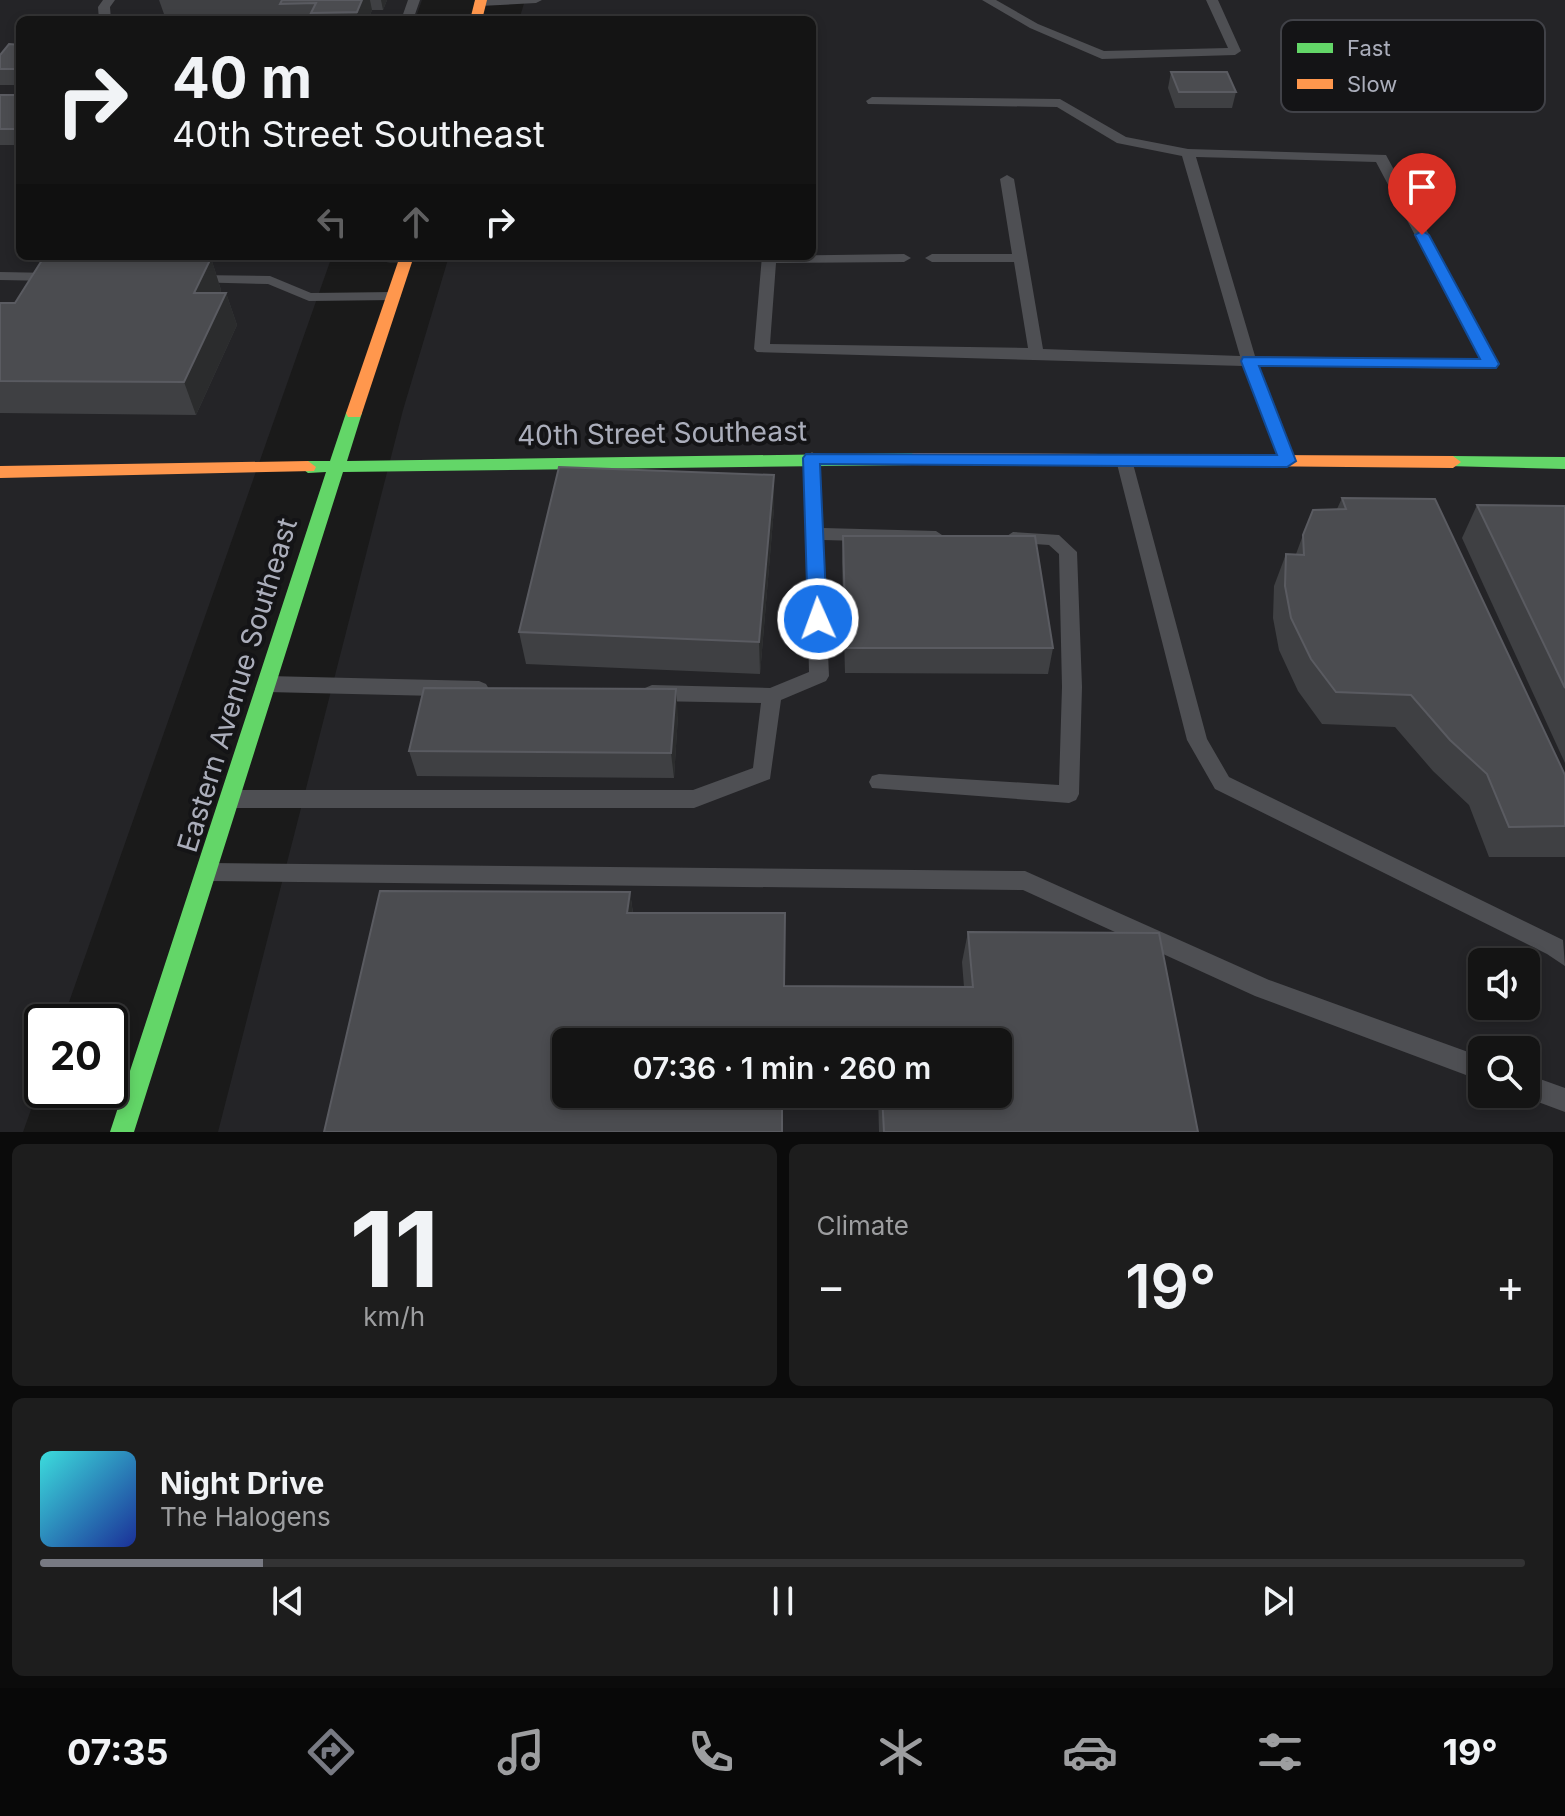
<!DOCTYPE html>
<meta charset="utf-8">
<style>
:root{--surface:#141414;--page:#1d1d1d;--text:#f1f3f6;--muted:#9d9ea0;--line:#333334;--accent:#787a83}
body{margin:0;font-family:Inter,sans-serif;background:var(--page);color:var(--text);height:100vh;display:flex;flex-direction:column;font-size:30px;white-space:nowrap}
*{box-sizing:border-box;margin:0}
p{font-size:26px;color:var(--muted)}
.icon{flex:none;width:44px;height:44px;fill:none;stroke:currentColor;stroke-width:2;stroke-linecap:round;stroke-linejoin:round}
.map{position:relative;height:1132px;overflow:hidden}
.panel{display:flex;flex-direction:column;gap:12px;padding:12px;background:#0b0b0b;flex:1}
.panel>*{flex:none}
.guide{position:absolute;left:16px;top:16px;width:800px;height:244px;border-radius:12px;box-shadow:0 4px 12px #0003,0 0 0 2px var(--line);background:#141414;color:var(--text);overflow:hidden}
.controls{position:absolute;left:1468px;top:948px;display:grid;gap:16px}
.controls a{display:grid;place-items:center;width:72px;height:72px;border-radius:12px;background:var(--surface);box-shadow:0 4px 12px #0003,0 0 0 2px var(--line);font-size:40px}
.speed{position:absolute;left:24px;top:1004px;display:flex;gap:16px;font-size:40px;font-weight:700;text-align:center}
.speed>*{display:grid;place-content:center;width:104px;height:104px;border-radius:50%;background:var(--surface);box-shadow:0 4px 12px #0003,0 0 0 2px var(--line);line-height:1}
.speed .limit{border:4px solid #111;border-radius:12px;background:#fff;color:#111}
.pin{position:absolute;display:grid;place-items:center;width:68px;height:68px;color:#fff;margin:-82px -34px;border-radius:50% 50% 50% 0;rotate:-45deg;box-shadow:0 0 8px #0007}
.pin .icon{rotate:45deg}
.me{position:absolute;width:88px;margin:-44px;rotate:358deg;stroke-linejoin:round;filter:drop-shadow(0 0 6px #0008)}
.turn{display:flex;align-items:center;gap:28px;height:168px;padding:0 24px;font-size:36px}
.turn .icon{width:104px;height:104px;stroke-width:2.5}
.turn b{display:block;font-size:56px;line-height:68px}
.lanes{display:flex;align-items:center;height:76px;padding:0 24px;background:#0003;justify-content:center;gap:40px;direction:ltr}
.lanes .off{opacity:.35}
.big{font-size:60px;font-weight:600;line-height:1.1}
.panel .card{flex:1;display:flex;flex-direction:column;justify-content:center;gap:12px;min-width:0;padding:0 28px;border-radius:12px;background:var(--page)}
.panel .dial{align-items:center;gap:0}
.dial b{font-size:104px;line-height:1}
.song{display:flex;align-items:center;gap:24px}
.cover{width:96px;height:96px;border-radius:12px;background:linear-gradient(135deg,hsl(180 70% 55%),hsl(230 70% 35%))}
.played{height:8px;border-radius:4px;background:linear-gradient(90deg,var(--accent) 15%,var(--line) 15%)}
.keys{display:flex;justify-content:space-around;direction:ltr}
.heat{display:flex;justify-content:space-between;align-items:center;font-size:44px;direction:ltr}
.panel .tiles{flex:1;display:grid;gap:12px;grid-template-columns:1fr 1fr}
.card:last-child{grid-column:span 2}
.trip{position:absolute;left:552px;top:1028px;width:460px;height:80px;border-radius:12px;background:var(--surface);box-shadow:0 4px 12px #0003,0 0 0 2px var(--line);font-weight:600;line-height:80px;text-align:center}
.tab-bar{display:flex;height:128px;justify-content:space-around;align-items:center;background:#080808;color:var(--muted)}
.tab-bar .icon{width:56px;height:56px}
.tab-bar .active{color:var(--accent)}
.tab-bar b{font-size:36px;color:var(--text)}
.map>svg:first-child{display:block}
.built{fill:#242427;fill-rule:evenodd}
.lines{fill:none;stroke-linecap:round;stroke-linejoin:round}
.lane{fill:#4e4f53;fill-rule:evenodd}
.fast{fill:#63d668;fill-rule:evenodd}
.slow{fill:#ff974d;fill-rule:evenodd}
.wall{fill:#3f4043}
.shaded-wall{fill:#2b2c2d}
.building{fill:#4b4c50;stroke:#5a5b61;stroke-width:2}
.route{fill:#1a73e8;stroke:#114b97;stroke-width:2}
.labels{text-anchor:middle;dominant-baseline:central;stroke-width:8;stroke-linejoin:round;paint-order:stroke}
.street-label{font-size:28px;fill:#abaebb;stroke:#141416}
.key{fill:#141416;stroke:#414248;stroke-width:2}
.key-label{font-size:22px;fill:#abaebb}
</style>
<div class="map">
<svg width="1565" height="1132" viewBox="0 0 1565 1132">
<rect width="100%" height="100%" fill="#1a1a1a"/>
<g class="built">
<path d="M 0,0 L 422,0 L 415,20 L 20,20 L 20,256 L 332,256 L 62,1022 L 42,1022 L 42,1079 L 23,1132 L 0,1132 Z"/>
<path d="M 525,0 L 1565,0 L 1565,1132 L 218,1132 L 403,410 L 449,256 L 812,256 L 812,20 L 519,20 ZM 1482,962 L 1526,962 L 1526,1006 L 1482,1006 ZM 566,1042 L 998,1042 L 998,1094 L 566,1094 ZM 1482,1050 L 1526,1050 L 1526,1094 L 1482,1094 Z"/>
</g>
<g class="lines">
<g class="lane">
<path d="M 103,0 L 115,0 L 110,7 L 111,20 L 99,20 L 98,7 Z"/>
<path d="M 408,0 L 420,0 L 413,20 L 401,20 Z"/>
<path d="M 542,0 L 536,3 L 480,6 L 474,3 L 479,0 Z"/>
<path d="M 982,0 L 996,0 L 1038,24 L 1104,51 L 1228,48 L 1206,0 L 1218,0 L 1241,51 L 1235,55 L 1102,59 L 1030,28 Z"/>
<path d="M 872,97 L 1060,99 L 1126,137 L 1188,149 L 1386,155 L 1499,364 L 1491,369 L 1259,366 L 1295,461 L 1287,467 L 1279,461 L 1243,366 L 757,352 L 754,349 L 762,256 L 904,254 L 911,258 L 904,262 L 776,263 L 770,344 L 1028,348 L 1014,262 L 932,262 L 925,258 L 932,254 L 1012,254 L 1000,179 L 1007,175 L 1014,179 L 1043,349 L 1240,356 L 1182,156 L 1117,143 L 1057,107 L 868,104 L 866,101 ZM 1196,157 L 1376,162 L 1481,359 L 1255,356 Z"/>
<path d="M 367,256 L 412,256 L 413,258 C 403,265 377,263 367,256 Z"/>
<path d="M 0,272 L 53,273 L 60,277 L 53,281 L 0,280 Z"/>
<path d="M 195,275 L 270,276 L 311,293 L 394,292 L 401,296 L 394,300 L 309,301 L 268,284 L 190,282 L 190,276 Z"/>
<path d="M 812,452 L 820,458 L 823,528 L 936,531 L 945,537 L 936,543 L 823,540 L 829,676 L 826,681 L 781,700 L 770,779 L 694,808 L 233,808 L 226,805 L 223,799 L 226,793 L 233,790 L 693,790 L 753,768 L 761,703 L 652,701 L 645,698 L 642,693 L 645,688 L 652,685 L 770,688 L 809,672 L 804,458 Z"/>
<path d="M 1124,454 L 1132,460 L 1207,739 L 1229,777 L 1563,940 L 1565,966 L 1547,954 L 1215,789 L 1187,740 L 1116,460 Z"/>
<path d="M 1013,532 L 1059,535 L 1077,552 L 1082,687 L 1079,794 L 1076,800 L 1069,803 L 872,788 L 869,782 L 872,776 L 879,774 L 1059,785 L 1062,687 L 1059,554 L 1049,545 L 1007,542 L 1004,538 Z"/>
<path d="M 267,676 L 479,681 L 486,684 L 489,689 L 486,694 L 479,697 L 267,692 L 260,689 L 257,684 L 260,679 Z"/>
<path d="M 210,863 L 1025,871 L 1269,980 L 1482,1057 L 1482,1081 L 1255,996 L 1023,890 L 210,881 L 202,879 L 199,872 L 202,865 Z"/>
<path d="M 1526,1074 L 1565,1088 L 1565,1112 L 1517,1094 L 1526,1094 Z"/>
</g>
<g class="fast">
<path d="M 354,408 L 362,413 L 347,461 L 913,453 L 921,459 L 913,465 L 343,472 L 134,1132 L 110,1132 L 326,472 L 308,473 L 300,467 L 308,461 L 330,461 L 346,413 Z"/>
<path d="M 1453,456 L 1565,457 L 1565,469 L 1447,466 L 1445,462 L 1447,458 Z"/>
</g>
<g class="slow">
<path d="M 475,0 L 487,0 L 482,20 L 470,20 Z"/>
<path d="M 400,256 L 414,256 L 362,413 L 360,417 L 348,417 L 346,413 Z"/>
<path d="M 913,453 L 1453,456 L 1461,462 L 1453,468 L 907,463 L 905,459 Z"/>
<path d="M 308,461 L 316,467 L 314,471 L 0,478 L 0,466 Z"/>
</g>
</g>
<g class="wall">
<path d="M 159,0 L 387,0 L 383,10 L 372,10 L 368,20 L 284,20 L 282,14 L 164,14 Z"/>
<path d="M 20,45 L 20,85 L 0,85 L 0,69 Z"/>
<path d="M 1171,72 L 1236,92 L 1232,108 L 1175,108 L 1168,88 Z"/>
<rect x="0" y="95" width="20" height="50"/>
<path d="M 211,258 L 221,290 L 220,293 L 226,293 L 237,325 L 196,415 L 0,413 L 0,303 L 15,303 Z"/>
<path d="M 1342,498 L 1565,775 L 1565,857 L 1489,857 L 1469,805 L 1433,771 L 1395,727 L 1322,724 L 1298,691 L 1279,650 L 1273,618 L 1274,586 L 1286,554 L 1296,554 L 1303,535 L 1337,509 Z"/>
<path d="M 1477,505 L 1565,506 L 1565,763 L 1462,538 Z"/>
<path d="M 774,508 L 760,674 L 526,664 L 519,632 Z"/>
<path d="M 843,536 L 1053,648 L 1048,674 L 845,673 L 842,562 Z"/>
<path d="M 678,715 L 674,778 L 417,776 L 409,751 Z"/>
<path d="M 630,892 L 633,913 L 784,986 L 964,987 L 962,962 L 968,932 L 1198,1132 L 879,1132 L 878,1094 L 998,1094 L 998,1042 L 566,1042 L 324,1132 Z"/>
</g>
<g class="shaded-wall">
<path d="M 362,0 L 370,0 L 372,10 L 368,20 L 358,20 L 357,12 Z"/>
<path d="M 381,0 L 387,0 L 383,10 Z"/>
<path d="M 211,258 L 221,290 L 205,325 L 194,293 Z"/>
<path d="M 226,293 L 237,325 L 196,415 L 184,382 Z"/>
<path d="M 774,475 L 774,508 L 760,674 L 759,642 Z"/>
<path d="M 676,689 L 678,715 L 674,778 L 671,753 Z"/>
<path d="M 630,892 L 634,922 L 627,913 Z"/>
</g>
<g class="building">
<path d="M 282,0 L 362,0 L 357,12 L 311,13 L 316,3 L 280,4 Z"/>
<path d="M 9,44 L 20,45 L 20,69 L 0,69 L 0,55 Z"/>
<path d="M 1171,72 L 1227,72 L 1236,92 L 1179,92 Z"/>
<rect x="0" y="95" width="20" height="34"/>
<path d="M 44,257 L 211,258 L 194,293 L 226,293 L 184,382 L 0,381 L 0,303 L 15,303 Z"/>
<path d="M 559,467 L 774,475 L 759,642 L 519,632 Z"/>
<path d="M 1342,498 L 1435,499 L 1565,775 L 1565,826 L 1509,827 L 1487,774 L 1450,740 L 1411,695 L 1336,692 L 1311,659 L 1291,618 L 1285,586 L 1286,554 L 1304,555 L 1303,535 L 1313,510 L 1346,509 Z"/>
<path d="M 1477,505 L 1565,506 L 1565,688 Z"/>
<path d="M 843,536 L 1035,536 L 1053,648 L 846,648 Z"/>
<path d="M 424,688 L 676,689 L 671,753 L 409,751 Z"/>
<path d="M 380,891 L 630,892 L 627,913 L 785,913 L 784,986 L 973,987 L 968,932 L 1159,933 L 1198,1132 L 884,1132 L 882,1094 L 998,1094 L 998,1042 L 566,1042 L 566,1094 L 782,1094 L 782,1132 L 324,1132 Z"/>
</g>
<path class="route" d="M 1422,231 L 1429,235 L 1499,364 L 1496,368 L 1259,366 L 1296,461 L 1287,467 L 820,464 L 827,619 L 818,626 L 811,624 L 808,619 L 803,458 L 806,454 L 1277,455 L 1241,361 L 1243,357 L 1480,359 L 1415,235 Z"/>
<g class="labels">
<g class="street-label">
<text transform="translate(662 433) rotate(-1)">40th Street Southeast</text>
<text transform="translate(237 685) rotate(-73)">Eastern Avenue Southeast</text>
</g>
</g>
<rect x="1281" y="20" width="264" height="92" rx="12" class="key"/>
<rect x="1297" y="43" width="36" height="10" fill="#63d668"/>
<rect x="1297" y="79" width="36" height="10" fill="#ff974d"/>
<g class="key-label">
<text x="1347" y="56">Fast</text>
<text x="1347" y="92">Slow</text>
</g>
</svg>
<div class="controls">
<a><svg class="icon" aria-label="sound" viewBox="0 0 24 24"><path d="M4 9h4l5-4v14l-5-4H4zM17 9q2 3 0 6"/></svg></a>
<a><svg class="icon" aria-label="search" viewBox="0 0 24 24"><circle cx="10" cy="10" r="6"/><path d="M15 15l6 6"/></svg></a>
</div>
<div class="speed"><div class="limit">20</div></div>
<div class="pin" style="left:1422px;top:235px;background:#d93025"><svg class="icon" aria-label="arrive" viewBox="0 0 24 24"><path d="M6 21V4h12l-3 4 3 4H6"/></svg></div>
<svg class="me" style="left:818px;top:619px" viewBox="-20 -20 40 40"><circle r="17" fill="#1a73e8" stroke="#fff" stroke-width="3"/><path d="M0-11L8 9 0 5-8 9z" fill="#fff"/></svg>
<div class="trip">07:36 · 1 min · 260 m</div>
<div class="guide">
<div class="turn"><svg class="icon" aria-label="right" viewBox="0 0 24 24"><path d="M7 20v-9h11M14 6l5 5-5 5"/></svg><div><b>40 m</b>40th Street Southeast</div></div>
<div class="lanes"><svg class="icon off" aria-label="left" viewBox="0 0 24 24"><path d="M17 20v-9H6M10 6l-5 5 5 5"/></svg><svg class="icon off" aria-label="ahead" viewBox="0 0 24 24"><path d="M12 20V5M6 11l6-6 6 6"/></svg><svg class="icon" aria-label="right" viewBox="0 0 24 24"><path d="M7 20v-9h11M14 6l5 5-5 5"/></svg></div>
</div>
</div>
<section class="panel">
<div class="tiles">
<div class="card dial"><b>11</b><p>km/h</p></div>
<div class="card"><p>Climate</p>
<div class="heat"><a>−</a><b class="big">19°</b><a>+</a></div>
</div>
<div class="card">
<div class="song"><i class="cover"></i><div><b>Night Drive</b><p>The Halogens</p></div></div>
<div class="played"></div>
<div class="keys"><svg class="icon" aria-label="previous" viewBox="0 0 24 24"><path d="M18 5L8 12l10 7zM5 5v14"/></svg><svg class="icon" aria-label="pause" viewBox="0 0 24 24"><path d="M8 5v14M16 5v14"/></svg><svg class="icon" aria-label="next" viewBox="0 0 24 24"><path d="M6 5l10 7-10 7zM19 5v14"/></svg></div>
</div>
</div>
</section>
<nav class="tab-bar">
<b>07:35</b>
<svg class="icon active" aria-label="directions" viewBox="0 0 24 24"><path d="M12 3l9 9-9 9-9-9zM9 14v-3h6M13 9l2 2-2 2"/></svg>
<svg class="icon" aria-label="music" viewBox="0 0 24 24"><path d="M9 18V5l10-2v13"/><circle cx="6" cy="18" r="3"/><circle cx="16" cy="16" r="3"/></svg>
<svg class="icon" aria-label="phone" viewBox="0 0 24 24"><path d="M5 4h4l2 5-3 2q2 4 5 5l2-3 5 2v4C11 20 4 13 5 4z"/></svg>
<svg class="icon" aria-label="climate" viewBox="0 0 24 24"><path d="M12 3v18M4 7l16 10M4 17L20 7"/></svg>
<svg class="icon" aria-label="car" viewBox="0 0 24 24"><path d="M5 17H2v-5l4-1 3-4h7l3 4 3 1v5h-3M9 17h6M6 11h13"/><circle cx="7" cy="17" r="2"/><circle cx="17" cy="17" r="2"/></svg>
<svg class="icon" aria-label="filters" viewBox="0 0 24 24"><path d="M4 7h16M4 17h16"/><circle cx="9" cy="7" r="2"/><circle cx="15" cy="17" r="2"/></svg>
<b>19°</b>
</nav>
